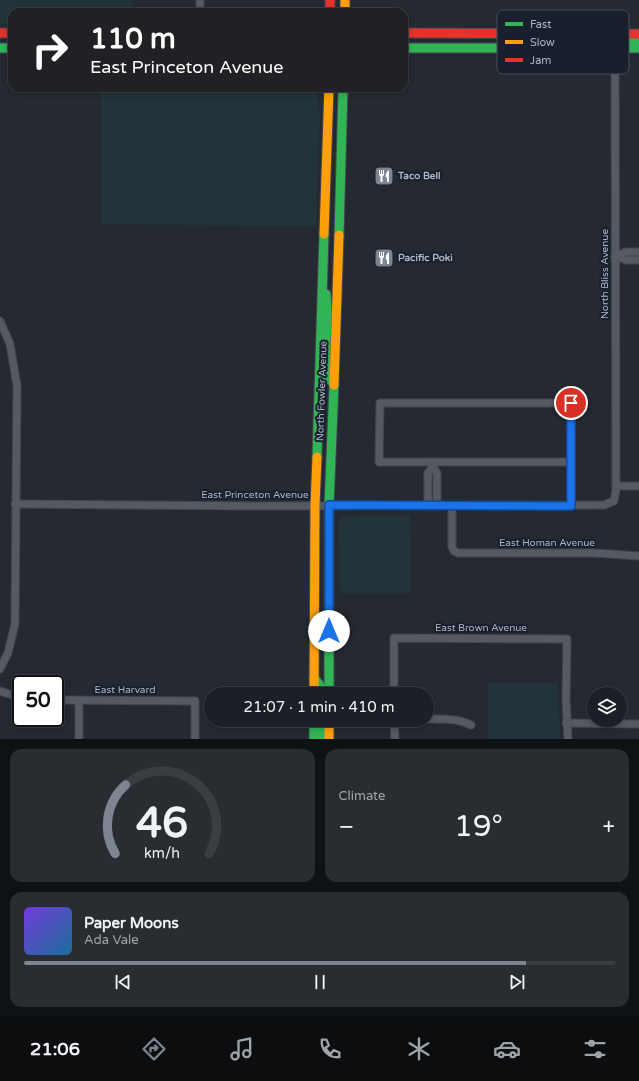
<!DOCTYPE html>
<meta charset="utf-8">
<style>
:root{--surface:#1c2026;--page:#292d32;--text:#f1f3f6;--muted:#a0a3a7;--line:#3a3e43;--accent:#7d8592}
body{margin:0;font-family:"Varela Round",sans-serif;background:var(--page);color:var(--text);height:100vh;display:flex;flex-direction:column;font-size:15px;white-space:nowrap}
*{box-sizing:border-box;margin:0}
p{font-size:13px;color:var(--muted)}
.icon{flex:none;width:22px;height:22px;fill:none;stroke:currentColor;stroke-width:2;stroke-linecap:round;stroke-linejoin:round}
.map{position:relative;height:739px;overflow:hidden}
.drawer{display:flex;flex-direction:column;gap:10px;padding:10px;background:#0f1215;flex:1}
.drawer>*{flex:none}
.guide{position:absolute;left:8px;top:8px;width:400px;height:84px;border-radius:12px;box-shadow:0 2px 6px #0003,0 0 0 1px var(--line);background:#202124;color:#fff;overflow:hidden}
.controls{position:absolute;left:587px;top:687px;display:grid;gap:8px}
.controls a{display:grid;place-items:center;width:40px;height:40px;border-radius:50%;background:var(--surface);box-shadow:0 2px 6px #0003,0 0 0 1px var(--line);font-size:20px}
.speed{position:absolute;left:12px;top:675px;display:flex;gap:8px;font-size:20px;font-weight:700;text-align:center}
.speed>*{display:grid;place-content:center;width:52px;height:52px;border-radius:50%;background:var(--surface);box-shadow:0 2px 6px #0003,0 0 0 1px var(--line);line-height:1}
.speed .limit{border:2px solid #111;border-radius:6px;background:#fff;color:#111}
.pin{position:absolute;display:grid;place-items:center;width:34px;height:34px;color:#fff;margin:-17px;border:2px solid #fff;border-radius:50%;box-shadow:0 1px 4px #0007}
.me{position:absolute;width:44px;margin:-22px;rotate:0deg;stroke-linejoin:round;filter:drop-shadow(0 0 3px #0008)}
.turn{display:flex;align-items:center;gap:14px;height:84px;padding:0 16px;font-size:18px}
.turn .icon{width:52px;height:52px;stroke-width:2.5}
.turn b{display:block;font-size:28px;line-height:34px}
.big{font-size:30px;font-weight:600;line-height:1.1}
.drawer .widget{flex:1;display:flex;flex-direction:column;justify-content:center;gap:6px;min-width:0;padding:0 14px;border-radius:12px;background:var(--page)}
.drawer .dial{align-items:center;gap:0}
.dial svg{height:104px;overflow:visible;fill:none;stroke:var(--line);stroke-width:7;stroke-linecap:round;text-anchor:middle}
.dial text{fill:var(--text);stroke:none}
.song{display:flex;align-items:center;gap:12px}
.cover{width:48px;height:48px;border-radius:6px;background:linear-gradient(135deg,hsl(260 70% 55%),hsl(200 70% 35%))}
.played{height:4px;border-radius:2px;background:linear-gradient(90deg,var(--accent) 85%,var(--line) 85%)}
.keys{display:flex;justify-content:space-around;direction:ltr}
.heat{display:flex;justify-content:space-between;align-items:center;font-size:22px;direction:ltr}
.drawer .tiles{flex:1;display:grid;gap:10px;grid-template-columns:1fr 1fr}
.widget:last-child{grid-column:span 2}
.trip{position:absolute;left:204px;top:687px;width:230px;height:40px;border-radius:20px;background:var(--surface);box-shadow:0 2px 6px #0003,0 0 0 1px var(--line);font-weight:600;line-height:40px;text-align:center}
.menu{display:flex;height:64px;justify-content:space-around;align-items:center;background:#0b0d0f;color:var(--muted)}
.menu .icon{width:28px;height:28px}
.menu .selected{color:var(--accent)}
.menu b{font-size:18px;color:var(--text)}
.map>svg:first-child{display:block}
.green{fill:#223439}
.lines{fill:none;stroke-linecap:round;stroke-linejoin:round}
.street-casing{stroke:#42474f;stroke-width:9}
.fast-casing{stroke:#42474f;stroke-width:11}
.slow-casing{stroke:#42474f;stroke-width:11}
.jam-casing{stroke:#42474f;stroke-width:11}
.street{stroke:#545962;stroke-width:7}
.fast{stroke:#30b455;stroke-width:9}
.slow{stroke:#ff9f0a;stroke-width:9}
.jam{stroke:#e5322d;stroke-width:9}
.route-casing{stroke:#114b97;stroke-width:10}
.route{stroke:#1a73e8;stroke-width:7}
.labels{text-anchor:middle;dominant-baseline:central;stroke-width:4;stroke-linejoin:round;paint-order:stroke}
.poi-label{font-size:10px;font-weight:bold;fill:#adb6c6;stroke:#18202d;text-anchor:start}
.street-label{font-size:10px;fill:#adb6c6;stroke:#18202d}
.key{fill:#18202d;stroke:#454d5b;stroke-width:1}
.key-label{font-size:11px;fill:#adb6c6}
</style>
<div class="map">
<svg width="639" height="739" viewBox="0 0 639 739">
<rect width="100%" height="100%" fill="#252a32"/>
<g class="green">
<path d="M 0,0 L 133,0 L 132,12 L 12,12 L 12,24 L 0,24 Z"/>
<path d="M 101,88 L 318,88 L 317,99 L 320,113 L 316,226 L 101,224 Z"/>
<path d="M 410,515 L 411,593 L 340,593 L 339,523 L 341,518 L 346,516 Z"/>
<path d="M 488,683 L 558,683 L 560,739 L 488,739 Z"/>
</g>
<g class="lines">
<g class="street-casing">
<g id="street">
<path d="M 200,0 L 200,12"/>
<path d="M 615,256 L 626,260 L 639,260"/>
<path d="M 615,256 L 626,252 L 639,252"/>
<path d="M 0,321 L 10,344 L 17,386 L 15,624 L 8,653 L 0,669"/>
<path d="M 433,462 L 433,467 L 437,473 L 437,506"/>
<path d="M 616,486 L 639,486"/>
<path d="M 15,504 L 259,506 L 604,505 L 614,501 L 616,490 L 615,48"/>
<path d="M 571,505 L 571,403 L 380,403 L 379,462 L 571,462"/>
<path d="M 428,506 L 428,473 L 433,467"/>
<path d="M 452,506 L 452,547 L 454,551 L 458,553 L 595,553 L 639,556"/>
<path d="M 0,691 L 21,698"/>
<path d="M 394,694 L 394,638 L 567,639 L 566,699 L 568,739"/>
<path d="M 55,700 L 195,701 L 195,739"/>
<path d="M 427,719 C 443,719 457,718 471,725"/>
<path d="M 394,720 L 395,739"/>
<path d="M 566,723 L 639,724"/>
<path d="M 79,739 L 79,700"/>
</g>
</g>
<g class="fast-casing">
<g id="fast">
<path d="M 0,48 L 12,48"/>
<path d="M 404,48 L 639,48"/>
<path d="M 615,48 L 619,40 L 639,40"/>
<path d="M 339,235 L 343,88"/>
<path d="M 326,294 C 330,322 322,351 328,379 L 333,382"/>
<path d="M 317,457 L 324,234"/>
<path d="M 314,678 L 321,687 L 321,694"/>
<path d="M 329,694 L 329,505 L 334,385"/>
<path d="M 314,720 L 314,739"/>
<path d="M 322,720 L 322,739"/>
</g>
</g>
<g class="slow-casing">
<g id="slow">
<path d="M 345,0 L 345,12"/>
<path d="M 324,234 L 329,88"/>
<path d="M 334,385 L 339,235"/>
<path d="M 314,694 L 315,505 L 317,457"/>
<path d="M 329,720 L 329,739"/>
</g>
</g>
<g class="jam-casing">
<g id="jam">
<path d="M 330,0 L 330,12"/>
<path d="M 0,33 L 12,33"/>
<path d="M 404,33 L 639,34"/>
<path d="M 503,48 L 511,41 L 516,40 L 578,40 L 590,38"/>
</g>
</g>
<use href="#street" class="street"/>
<use href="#fast" class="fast"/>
<use href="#slow" class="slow"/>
<use href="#jam" class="jam"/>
</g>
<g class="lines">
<g class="route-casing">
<path id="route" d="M 329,631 L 329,505 L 571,506 L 571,403"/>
</g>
<use href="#route" class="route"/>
</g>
<defs>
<g id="restaurant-square" transform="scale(1)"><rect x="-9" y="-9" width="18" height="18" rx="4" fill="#7d8592" stroke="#18202d"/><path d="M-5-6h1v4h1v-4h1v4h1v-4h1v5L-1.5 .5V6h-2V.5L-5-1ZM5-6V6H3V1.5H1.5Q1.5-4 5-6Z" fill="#fff"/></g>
</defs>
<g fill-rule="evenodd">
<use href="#restaurant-square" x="384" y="176"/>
<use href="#restaurant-square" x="384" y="258"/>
</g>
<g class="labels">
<g class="poi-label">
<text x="398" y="176">Taco Bell</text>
<text x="398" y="258">Pacific Poki</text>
</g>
<g class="street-label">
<text transform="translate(605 274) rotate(-90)">North Bliss Avenue</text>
<text transform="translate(322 391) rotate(-88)">North Fowler Avenue</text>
<text x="255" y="495">East Princeton Avenue</text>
<text x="547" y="543">East Homan Avenue</text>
<text x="481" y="628">East Brown Avenue</text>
<text x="125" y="690">East Harvard</text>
</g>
</g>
<rect x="497" y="10" width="132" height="64" rx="6" class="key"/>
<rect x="505" y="22" width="18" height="4" fill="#30b455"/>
<rect x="505" y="40" width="18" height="4" fill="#ff9f0a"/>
<rect x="505" y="58" width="18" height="4" fill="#e5322d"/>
<g class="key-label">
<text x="530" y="28">Fast</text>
<text x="530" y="46">Slow</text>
<text x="530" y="64">Jam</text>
</g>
</svg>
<div class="controls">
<a><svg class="icon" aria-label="layers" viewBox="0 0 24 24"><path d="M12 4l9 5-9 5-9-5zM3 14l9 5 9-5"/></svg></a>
</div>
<div class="speed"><div class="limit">50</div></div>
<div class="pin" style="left:571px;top:403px;background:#d93025"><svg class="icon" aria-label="arrive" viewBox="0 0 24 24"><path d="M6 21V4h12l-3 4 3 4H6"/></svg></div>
<svg class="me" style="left:329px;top:631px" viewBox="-20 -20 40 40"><circle r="19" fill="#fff"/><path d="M0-13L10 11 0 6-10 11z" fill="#1a73e8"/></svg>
<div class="trip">21:07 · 1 min · 410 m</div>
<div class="guide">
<div class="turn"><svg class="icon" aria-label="right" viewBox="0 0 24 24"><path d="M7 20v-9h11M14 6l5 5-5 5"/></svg><div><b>110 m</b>East Princeton Avenue</div></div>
</div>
</div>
<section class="drawer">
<div class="tiles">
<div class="widget dial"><svg viewBox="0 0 100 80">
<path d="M14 69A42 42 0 1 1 86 69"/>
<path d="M14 69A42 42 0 0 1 22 16" stroke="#7d8592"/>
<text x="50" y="56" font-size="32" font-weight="700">46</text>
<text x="50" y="72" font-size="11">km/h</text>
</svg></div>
<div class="widget"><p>Climate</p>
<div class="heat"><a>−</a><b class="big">19°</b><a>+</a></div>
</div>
<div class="widget">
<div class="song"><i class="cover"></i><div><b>Paper Moons</b><p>Ada Vale</p></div></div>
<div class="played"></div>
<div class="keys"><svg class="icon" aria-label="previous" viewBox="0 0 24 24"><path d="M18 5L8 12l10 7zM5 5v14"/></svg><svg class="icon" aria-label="pause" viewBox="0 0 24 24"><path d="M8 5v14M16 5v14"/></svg><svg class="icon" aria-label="next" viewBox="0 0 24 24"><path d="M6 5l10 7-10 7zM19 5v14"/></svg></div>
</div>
</div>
</section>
<nav class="menu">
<b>21:06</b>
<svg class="icon selected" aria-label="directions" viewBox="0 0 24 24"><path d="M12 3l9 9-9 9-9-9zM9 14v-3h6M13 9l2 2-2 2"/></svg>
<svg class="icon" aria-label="music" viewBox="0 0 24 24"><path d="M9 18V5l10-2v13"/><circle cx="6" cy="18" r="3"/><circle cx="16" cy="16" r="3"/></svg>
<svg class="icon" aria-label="phone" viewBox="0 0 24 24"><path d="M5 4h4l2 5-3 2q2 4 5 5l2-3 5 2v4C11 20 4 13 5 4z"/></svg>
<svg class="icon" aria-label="climate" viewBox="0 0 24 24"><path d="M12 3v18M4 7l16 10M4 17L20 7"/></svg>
<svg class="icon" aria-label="car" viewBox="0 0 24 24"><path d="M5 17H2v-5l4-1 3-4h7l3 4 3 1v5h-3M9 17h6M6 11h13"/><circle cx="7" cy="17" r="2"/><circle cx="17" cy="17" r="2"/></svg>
<svg class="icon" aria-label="filters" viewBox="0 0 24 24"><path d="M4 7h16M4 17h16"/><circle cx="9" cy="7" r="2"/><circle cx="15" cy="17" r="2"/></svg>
</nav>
